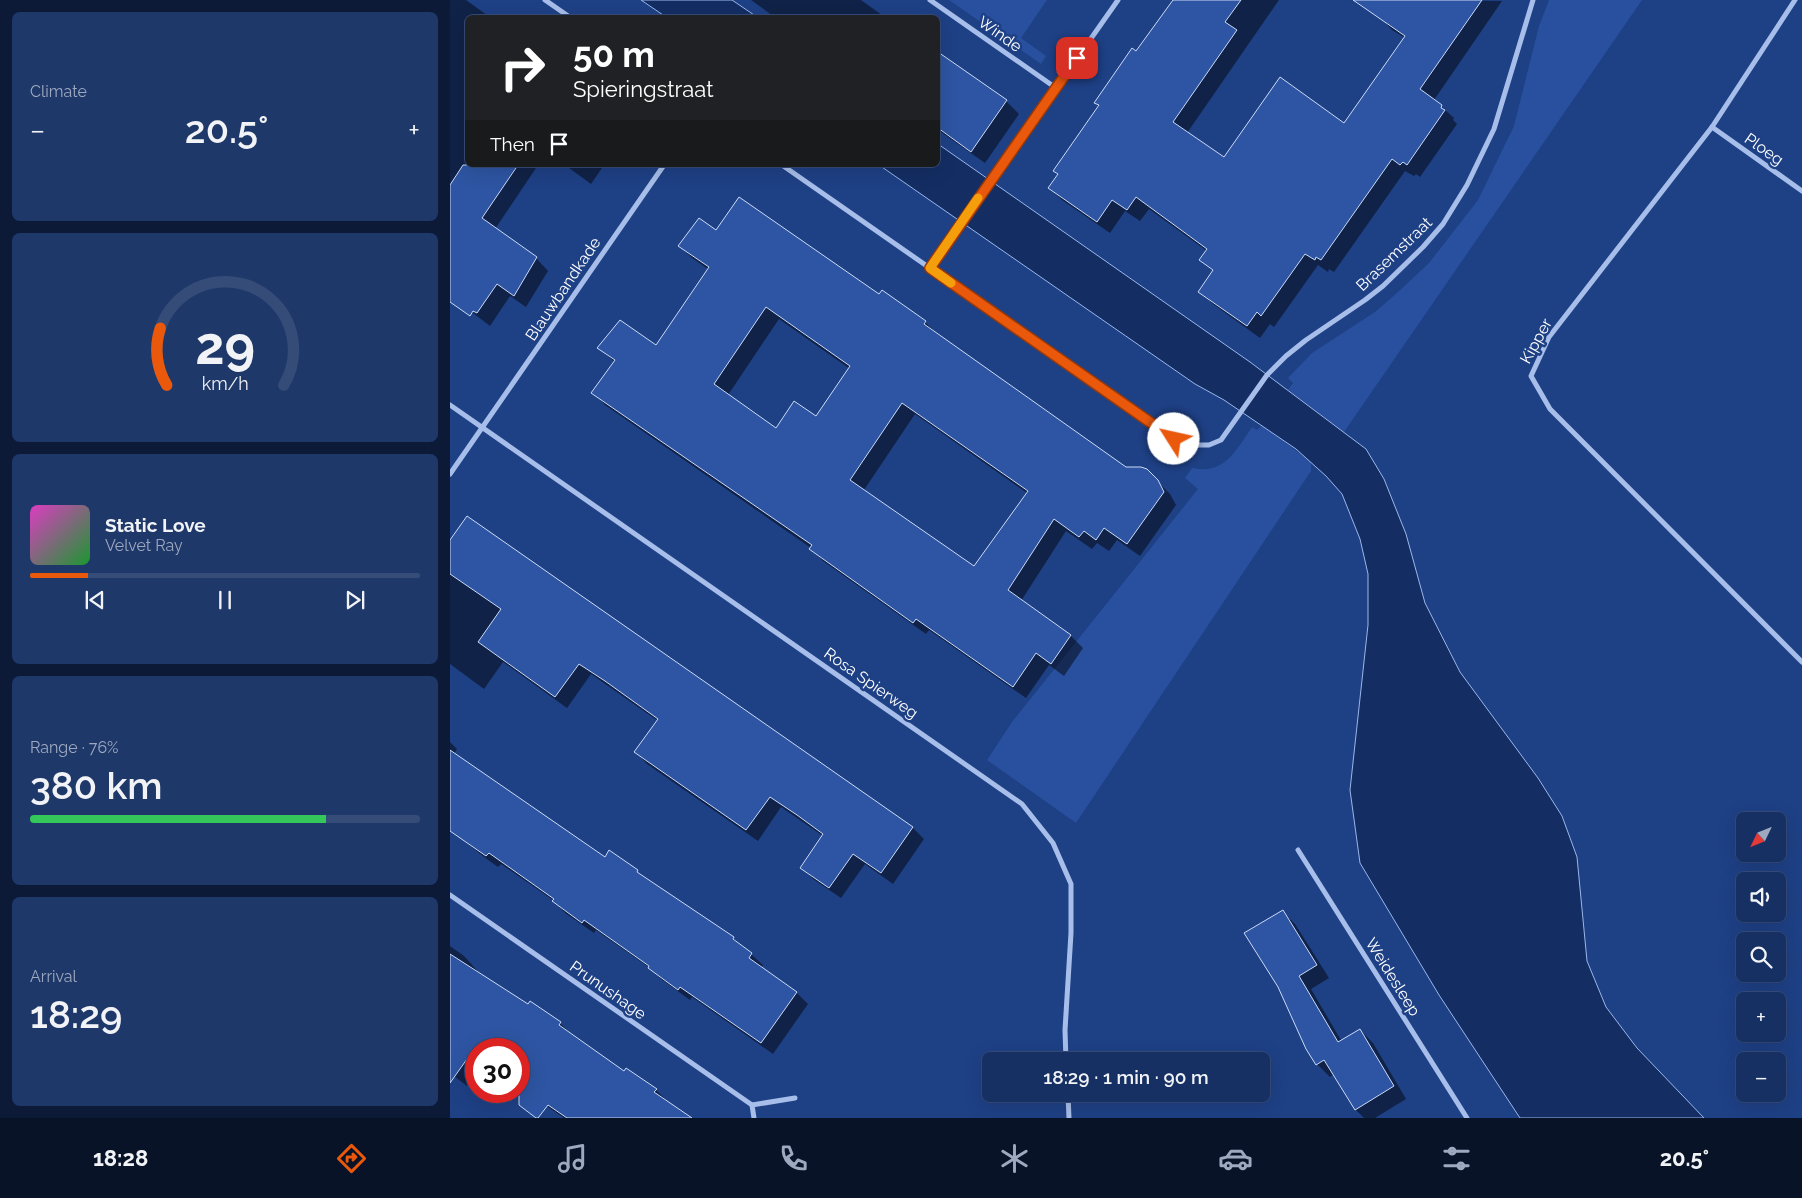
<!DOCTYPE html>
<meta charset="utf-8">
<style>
:root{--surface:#163064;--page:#1f386a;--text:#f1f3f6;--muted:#9ea9bf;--line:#354b78;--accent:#ea580c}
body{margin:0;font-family:Raleway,sans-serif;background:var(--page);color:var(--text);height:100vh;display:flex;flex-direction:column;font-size:19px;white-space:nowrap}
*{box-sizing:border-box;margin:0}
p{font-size:16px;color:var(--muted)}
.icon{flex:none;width:28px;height:28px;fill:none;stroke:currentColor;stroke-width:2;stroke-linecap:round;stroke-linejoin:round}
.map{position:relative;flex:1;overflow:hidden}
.sheet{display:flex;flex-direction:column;gap:12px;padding:12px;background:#0c1a37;width:450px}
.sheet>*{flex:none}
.top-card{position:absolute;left:15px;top:15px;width:475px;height:152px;border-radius:8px;box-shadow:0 5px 20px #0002,0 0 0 1px var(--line);background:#202124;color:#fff;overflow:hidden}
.needle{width:32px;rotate:227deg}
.fabs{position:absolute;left:1286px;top:812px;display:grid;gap:10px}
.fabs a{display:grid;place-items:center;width:50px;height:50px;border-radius:8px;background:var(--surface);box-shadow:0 5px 20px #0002,0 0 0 1px var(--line);font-size:25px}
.speed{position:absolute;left:15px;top:1038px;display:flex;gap:10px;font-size:25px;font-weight:700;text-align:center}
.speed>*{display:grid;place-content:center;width:65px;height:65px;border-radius:50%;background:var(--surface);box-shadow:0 5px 20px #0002,0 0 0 1px var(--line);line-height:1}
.speed .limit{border:8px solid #d22;background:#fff;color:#111}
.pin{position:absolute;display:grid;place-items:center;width:42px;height:42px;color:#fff;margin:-21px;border-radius:10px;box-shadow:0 2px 8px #0006}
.me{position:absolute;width:55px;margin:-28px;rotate:305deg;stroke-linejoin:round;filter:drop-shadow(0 0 4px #0008)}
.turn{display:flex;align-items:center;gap:18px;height:105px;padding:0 25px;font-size:22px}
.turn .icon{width:65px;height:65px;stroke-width:2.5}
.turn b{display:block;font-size:35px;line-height:42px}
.then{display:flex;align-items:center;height:48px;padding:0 25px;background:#0003;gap:10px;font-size:19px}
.big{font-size:38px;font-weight:600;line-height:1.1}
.sheet .tile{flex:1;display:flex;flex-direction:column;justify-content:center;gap:8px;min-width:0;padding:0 18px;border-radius:8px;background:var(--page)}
.sheet .dial{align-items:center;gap:0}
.dial svg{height:130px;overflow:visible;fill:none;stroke:var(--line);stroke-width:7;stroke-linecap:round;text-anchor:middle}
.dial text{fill:var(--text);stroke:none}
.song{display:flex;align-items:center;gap:15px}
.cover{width:60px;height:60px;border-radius:8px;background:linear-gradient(135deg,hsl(310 70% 55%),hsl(130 70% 35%))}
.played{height:5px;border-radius:2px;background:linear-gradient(90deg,var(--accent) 15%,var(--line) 15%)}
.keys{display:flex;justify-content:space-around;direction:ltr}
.heat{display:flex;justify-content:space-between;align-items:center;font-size:28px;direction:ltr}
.charge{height:8px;border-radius:4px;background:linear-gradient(90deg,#34c759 76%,var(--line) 0)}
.trip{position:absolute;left:532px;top:1052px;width:288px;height:50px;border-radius:8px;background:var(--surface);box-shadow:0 5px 20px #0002,0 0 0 1px var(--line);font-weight:600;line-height:50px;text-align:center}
.dock{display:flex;height:80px;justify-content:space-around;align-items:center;background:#091328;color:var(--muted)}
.dock .icon{width:35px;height:35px}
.dock .active{color:var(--accent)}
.dock b{font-size:22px;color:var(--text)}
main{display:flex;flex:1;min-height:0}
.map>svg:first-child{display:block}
.green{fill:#28509e}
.water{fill:#142e64;stroke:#9ab7ec}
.shadow{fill:#0007;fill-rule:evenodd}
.building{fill:#2e55a3;stroke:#cbdaf7;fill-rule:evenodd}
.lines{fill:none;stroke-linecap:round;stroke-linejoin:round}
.street{stroke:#a7beea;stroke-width:5}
.route-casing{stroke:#983908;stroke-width:12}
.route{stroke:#ea580c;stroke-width:9}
.slow{stroke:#f59e0b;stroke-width:9}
.labels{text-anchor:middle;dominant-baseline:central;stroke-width:5;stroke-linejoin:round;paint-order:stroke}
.street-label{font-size:16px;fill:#fff;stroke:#1e4085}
</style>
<main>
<section class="sheet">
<div class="tile"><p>Climate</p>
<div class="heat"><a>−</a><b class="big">20.5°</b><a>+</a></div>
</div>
<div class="tile dial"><svg viewBox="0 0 100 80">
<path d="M14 69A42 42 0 1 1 86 69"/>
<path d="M14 69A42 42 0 0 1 10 34" stroke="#ea580c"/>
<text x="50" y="56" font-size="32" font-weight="700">29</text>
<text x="50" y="72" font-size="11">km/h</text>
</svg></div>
<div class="tile">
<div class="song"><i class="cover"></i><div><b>Static Love</b><p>Velvet Ray</p></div></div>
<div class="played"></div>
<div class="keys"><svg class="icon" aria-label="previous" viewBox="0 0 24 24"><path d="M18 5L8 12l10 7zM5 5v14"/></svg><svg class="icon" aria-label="pause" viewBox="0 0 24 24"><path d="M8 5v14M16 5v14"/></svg><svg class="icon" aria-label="next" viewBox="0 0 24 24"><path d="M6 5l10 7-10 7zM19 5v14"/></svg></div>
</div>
<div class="tile"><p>Range · 76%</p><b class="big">380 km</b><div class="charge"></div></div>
<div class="tile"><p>Arrival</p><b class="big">18:29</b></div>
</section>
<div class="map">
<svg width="1352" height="1118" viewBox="0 0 1352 1118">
<rect width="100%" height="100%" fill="#1e4085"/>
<g class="green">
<path d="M 499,0 L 597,0 L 571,38 L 596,56 L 591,64 Z"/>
<path d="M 1099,0 L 1192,0 L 894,432 L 838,390 L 843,383 L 838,378 L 862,353 L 925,312 L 948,292 L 979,263 L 1028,200 L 1064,126 L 1089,26 Z"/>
<path d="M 812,425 L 861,462 L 861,471 L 626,823 L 537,760 L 562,722 L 748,489 L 735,478 L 742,468 C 775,475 786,450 802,427 L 807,430 Z"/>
</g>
<g class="water">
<path d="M 191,0 L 282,0 L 307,17 L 216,17 Z"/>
<path d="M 488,144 L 800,362 L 916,449 L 934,479 L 956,534 L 975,603 L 1010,672 L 1088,778 L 1112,816 L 1127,857 L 1137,961 L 1156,1007 L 1187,1048 L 1254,1118 L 1070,1118 L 989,995 L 910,863 L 900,790 L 918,625 L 918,574 L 910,539 L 892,494 L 876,476 L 846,449 L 774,400 L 745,384 L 429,165 L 488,165 Z"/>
</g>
<g class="shadow">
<path d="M 0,0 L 16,0 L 41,18 L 18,18 L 18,165 L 88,165 L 45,229 L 86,258 L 98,271 L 76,307 L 60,296 L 40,326 L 10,303 L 0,294 Z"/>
<path d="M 301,0 L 411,0 L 436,18 L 326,18 Z"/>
<path d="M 721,0 L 829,0 L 737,133 L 774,159 L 894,124 L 955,38 L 942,30 L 930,17 L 941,0 L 1052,1 L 984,100 L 1004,118 L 1003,120 L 1007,124 L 970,177 L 966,174 L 964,176 L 955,171 L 884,272 L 879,269 L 878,272 L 868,265 L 824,327 L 820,324 L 810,338 L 763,304 L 750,292 L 764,272 L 751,260 L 757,251 L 699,209 L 690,221 L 675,211 L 660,233 L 612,200 L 599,187 L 609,175 L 604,171 L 650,106 L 646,102 L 687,52 L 723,2 Z"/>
<path d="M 488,53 L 556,101 L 569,114 L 535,163 L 488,130 Z"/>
<path d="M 115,165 L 154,165 L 141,184 Z"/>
<path d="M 266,232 L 429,296 L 432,291 L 475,322 L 488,335 L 675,468 L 697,471 L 720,494 L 726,505 L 690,556 L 667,540 L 659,551 L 647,543 L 642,549 L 616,531 L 571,601 L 620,635 L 633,648 L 614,676 L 599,665 L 576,698 L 479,630 L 476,634 L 373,561 L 361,548 L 155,405 L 143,392 L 165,362 L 149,348 L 207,347 L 258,269 L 242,258 L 230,246 ZM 329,319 L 400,369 L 367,418 L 326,430 L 278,395 ZM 465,414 L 577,493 L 524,568 L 414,490 Z"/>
<path d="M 0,542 L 463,828 L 474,839 L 443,884 L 415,864 L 391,898 L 363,879 L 352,867 L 373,836 L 331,807 L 308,841 L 197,764 L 186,752 L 208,721 L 141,674 L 117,708 L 53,662 L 34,689 L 0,664 Z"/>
<path d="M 0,742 L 7,749 L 4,754 L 155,858 L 187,871 L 195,879 L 283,938 L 313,965 L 311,968 L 346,992 L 358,1004 L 323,1054 L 242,997 L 240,1000 L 211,979 L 200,968 L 146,930 L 144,933 L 115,913 L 103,900 L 51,864 L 48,867 L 34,857 L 0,829 Z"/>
<path d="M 832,911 L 845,924 L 879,978 L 861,989 L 892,1042 L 910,1030 L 923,1043 L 956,1099 L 925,1118 L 914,1118 L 906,1110 L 884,1074 L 880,1077 L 867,1064 Z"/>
<path d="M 0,946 L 14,956 L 32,976 L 110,1023 L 121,1034 L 174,1073 L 206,1090 L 217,1101 L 216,1103 L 239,1118 L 114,1118 L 69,1087 L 69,1049 L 26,1049 L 26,1073 L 17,1086 L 0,1073 Z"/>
</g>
<g class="building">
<path d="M 723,0 L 791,0 L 775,22 L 787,30 L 723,122 L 774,157 L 830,77 L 894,123 L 955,36 L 903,0 L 1032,0 L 970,89 L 992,105 L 991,108 L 995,110 L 957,165 L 953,162 L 950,165 L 942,159 L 871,260 L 866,257 L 865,260 L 855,254 L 811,316 L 807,312 L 797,326 L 748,292 L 763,270 L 749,260 L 757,249 L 686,197 L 677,210 L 662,200 L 647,222 L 598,188 L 608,174 L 603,171 L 649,105 L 644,103 L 682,48 L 686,51 Z"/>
<path d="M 488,52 L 557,100 L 521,152 L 488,128 Z"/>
<path d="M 13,165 L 68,165 L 32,218 L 87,257 L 64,296 L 47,284 L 27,313 L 23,311 L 20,316 L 0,302 L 0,185 Z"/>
<path d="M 289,197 L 429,294 L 432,290 L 476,321 L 474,324 L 676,467 L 691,467 L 697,469 L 708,480 L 714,492 L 677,544 L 654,528 L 646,540 L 634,531 L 629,537 L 604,519 L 558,590 L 621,635 L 601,664 L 586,653 L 563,687 L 466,619 L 463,623 L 359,549 L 362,545 L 141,393 L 165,360 L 147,348 L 170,320 L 206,345 L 259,267 L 228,246 L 249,218 L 266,230 ZM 316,307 L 400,366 L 366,416 L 344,401 L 326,428 L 264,384 ZM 452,403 L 578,491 L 524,566 L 400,480 Z"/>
<path d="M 17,516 L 463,827 L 431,873 L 403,854 L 379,888 L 350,868 L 373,834 L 347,815 L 320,797 L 296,830 L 184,752 L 208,719 L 155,681 L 129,664 L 105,697 L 28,642 L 51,609 L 0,574 L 0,540 Z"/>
<path d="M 0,750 L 155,857 L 159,850 L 188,870 L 187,872 L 284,937 L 283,939 L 302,953 L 299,958 L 347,992 L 311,1043 L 230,987 L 228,990 L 198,968 L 199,966 L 134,920 L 132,923 L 102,901 L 104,899 L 39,853 L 36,856 L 0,831 Z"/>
<path d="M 833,910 L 867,965 L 849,976 L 888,1042 L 910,1029 L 944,1086 L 905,1110 L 874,1060 L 866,1065 L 856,1049 L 828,987 L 794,933 Z"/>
<path d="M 0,954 L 78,1004 L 80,1001 L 111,1022 L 109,1025 L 174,1071 L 176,1068 L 207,1089 L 204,1092 L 242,1118 L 117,1118 L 98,1105 L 88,1118 L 86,1118 L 69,1105 L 69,1049 L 26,1049 L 26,1055 L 22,1052 L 0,1083 Z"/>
</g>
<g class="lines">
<g class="street">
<path d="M 95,0 L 121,18"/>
<path d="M 480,0 L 606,88"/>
<path d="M 1345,0 L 1262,127 L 1099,337 L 1081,376 L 1100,409 L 1352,662"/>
<path d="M 1262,127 L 1352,191"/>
<path d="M 332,165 L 725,439 L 741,445 L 759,445 L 771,440 L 817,375 L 836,356 L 856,340 L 915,300 L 933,286 L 973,247 L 993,224 L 1017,185 L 1044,129 L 1083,0"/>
<path d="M 480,268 L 668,0"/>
<path d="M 0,405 L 572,804 L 603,843 L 621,884 L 621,933 L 615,1030 L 616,1061"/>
<path d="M 0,474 L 214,165"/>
<path d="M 848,850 L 1017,1118"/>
<path d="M 0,895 L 302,1105"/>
<path d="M 618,1094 L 619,1118"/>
<path d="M 304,1118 L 302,1105 L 345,1098"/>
</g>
</g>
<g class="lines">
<g class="route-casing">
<path id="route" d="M 627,58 L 480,268 L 724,439"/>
</g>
<use href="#route" class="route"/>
<path class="slow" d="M 501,283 L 480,268 L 528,198"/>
</g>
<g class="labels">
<g class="street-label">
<text transform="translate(550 34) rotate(35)">Winde</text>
<text transform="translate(1314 149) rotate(35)">Ploeg</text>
<text transform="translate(944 254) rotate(-44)">Brasemstraat</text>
<text transform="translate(113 289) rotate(-56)">Blauwbandkade</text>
<text transform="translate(1086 341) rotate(-61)">Kipper</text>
<text transform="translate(421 683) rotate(35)">Rosa Spierweg</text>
<text transform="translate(943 977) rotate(58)">Weidesleep</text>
<text transform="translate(158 990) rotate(35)">Prunushage</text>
</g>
</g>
</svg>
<div class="fabs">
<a><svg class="needle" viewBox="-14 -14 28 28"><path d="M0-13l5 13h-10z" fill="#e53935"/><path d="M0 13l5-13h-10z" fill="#9ea9bf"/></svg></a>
<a><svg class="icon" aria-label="sound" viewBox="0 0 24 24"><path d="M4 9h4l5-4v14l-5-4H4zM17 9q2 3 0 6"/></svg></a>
<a><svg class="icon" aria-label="search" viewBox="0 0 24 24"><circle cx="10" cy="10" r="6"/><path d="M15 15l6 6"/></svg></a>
<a>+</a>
<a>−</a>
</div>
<div class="speed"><div class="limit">30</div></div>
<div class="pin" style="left:627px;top:58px;background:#d93025"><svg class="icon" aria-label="arrive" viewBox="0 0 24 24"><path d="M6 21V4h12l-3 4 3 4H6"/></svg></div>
<svg class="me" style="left:724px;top:439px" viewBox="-20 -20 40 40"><circle r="19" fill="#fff"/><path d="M0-13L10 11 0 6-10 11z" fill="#ea580c"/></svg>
<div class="trip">18:29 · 1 min · 90 m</div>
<div class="top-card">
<div class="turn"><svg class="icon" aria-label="right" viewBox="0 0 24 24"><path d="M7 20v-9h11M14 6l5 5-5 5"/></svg><div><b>50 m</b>Spieringstraat</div></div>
<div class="then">Then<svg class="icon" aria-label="arrive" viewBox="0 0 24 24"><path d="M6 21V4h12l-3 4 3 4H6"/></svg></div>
</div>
</div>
</main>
<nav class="dock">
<b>18:28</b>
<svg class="icon active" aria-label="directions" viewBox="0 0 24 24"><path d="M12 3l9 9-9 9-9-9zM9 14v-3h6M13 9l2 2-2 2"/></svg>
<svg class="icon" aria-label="music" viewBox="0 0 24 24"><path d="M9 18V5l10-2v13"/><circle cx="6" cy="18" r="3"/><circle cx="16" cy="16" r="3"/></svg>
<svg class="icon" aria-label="phone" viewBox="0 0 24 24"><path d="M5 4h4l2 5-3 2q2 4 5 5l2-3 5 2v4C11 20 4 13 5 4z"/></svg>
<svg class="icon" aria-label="climate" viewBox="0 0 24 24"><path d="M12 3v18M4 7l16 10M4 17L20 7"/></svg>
<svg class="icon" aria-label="car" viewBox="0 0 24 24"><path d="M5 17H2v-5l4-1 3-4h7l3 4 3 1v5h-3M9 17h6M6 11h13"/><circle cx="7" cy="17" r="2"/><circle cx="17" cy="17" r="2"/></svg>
<svg class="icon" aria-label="filters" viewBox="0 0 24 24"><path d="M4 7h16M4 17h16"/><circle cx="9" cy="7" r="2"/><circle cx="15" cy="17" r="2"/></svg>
<b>20.5°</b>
</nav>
